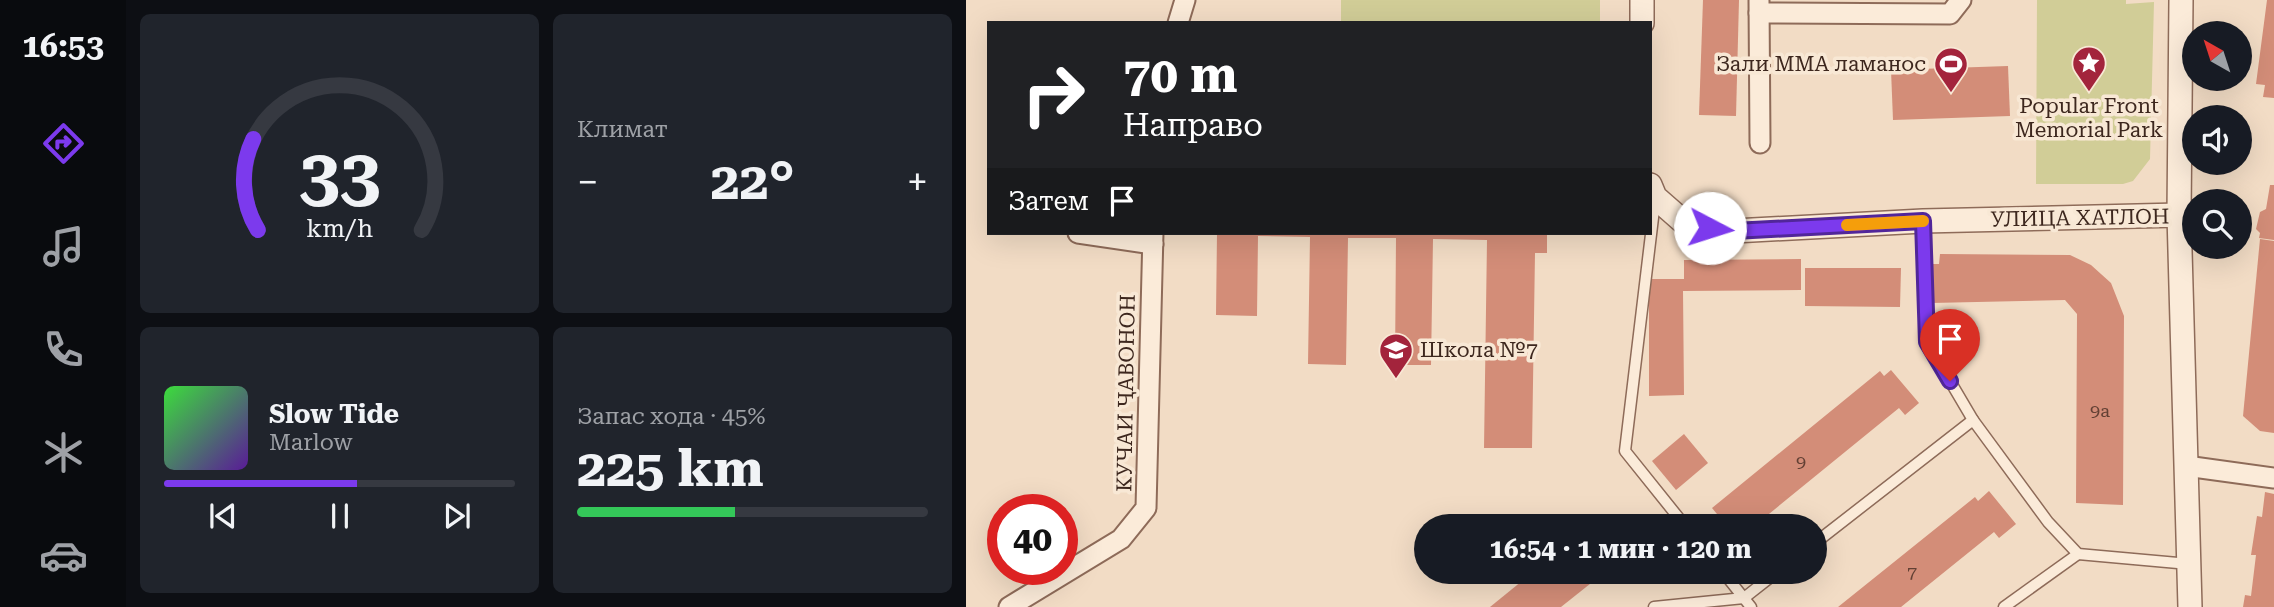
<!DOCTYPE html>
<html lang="ru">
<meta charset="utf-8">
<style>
:root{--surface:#171b24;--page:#20242c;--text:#f1f3f6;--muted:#9ea1a6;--line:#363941;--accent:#7c3aed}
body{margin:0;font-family:"Roboto Serif",serif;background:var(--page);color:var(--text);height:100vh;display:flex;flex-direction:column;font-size:26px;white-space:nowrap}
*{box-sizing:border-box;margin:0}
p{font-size:23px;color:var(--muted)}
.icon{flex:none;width:38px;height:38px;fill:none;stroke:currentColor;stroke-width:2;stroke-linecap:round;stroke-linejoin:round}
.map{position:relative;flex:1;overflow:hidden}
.side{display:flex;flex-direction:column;gap:14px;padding:14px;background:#0d0f14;width:840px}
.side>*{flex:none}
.top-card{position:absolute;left:21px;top:21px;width:665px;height:214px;border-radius:0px;box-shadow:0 7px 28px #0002;background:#202124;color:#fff;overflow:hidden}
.needle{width:46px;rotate:321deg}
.fabs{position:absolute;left:1216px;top:21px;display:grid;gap:14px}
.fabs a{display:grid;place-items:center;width:70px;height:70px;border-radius:50%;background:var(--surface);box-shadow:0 7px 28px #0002;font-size:35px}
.speed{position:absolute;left:21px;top:494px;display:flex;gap:14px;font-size:35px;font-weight:700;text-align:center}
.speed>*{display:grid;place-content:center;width:91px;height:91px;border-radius:50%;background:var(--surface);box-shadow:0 7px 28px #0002;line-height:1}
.speed .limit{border:10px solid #d22;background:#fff;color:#111}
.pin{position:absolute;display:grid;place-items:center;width:60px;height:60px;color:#fff;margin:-72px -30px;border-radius:50% 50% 50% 0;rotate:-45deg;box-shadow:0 0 7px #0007}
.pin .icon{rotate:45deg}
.me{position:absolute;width:77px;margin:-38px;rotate:95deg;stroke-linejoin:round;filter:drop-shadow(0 0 5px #0008)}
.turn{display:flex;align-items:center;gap:24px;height:147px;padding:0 21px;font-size:32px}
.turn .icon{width:91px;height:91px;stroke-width:2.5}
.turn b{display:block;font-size:49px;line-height:60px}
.then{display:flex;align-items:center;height:66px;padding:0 21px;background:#0003;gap:14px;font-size:26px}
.big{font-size:52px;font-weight:700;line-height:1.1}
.side .tile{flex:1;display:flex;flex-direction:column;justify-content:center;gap:10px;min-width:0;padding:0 24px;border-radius:10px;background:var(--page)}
.side .dial{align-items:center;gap:0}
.dial svg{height:182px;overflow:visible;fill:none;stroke:var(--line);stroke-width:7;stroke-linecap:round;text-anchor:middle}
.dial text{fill:var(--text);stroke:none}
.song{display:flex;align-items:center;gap:21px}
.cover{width:84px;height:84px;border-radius:10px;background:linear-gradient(135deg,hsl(120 70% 55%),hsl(270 70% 35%))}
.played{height:7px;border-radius:4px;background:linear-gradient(90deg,var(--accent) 55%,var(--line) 55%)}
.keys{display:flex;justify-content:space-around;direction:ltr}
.heat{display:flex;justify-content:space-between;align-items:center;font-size:38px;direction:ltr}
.charge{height:10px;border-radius:5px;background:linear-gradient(90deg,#34c759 45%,var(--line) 0)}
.side .tiles{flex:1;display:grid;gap:14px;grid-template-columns:repeat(2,1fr)}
.trip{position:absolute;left:448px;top:514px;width:413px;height:70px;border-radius:35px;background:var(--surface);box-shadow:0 7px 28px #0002;font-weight:700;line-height:70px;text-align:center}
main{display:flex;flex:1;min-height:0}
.dock{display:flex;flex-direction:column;width:126px;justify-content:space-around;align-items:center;background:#090b0e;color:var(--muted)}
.dock .icon{width:49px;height:49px}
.dock .current{color:var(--accent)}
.dock b{font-size:32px;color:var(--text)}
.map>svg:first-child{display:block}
.green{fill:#d1cd97}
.building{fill:#d38d78}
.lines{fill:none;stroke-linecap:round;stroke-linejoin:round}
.service-casing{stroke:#8e6b59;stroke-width:13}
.minor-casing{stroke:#8e6b59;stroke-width:23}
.tertiary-casing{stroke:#8e6b59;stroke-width:26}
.service{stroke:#fbebd9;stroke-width:10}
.minor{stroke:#fbebd9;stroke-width:19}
.tertiary{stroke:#fbebd9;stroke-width:23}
.route-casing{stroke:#51269a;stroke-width:18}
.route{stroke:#7c3aed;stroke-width:12}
.slow{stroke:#f59e0b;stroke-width:12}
.labels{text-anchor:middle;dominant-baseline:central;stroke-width:7;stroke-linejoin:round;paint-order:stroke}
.number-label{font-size:18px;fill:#624034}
.poi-label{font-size:21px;fill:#3d271e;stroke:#f8e8d5;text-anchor:end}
.street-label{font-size:21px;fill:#3d271e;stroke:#f8e8d5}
</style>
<main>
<nav class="dock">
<b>16:53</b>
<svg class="icon current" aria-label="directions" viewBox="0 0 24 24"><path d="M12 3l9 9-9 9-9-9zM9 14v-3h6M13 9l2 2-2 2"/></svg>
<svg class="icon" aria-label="music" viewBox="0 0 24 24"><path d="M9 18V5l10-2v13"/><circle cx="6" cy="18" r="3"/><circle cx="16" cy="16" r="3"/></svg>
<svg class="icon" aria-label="phone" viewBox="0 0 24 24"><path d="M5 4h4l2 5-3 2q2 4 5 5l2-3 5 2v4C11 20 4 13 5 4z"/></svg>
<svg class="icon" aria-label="climate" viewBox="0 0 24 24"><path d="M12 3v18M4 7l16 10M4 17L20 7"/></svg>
<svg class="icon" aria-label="car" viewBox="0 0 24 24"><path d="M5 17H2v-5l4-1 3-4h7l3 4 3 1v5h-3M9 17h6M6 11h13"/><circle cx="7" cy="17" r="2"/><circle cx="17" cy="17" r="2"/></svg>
</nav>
<section class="side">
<div class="tiles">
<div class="tile dial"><svg viewBox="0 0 100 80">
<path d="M14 69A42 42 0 1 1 86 69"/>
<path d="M14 69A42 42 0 0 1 12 29" stroke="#7c3aed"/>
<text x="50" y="56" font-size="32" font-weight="700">33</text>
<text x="50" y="72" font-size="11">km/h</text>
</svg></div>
<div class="tile"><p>Климат</p>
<div class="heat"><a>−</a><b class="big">22°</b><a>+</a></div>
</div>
<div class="tile">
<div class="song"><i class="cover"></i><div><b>Slow Tide</b><p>Marlow</p></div></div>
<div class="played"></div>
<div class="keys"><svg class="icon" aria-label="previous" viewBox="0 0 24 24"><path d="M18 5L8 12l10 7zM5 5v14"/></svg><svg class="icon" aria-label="pause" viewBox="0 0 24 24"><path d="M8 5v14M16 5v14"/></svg><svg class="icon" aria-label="next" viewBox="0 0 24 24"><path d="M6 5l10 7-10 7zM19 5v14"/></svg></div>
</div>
<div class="tile"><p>Запас хода · 45%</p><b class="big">225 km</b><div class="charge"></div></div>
</div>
</section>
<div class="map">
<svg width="1308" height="607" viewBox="0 0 1308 607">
<rect width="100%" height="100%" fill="#f2dcc5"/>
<g class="green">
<rect x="375" y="0" width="259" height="23"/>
<path d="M 1071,0 L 1160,0 L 1160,4 L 1188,2 L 1184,159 L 1167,181 L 1157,184 L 1070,184 Z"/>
</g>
<g class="building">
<path d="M 737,0 L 773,0 L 770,116 L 733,115 Z"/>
<path d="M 1301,0 L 1308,0 L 1308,98 L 1297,97 L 1299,85 L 1290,84 Z"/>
<path d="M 1042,66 L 1044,116 L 927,120 L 925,70 Z"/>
<path d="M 1304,185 L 1308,185 L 1308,240 L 1293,238 L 1294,233 L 1290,229 L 1294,212 L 1300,209 Z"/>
<path d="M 251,233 L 581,233 L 581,253 L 569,253 L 566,448 L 518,448 L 521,240 L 467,239 L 465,365 L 429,365 L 430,238 L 382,238 L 380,365 L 342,364 L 344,237 L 292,236 L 291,316 L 250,315 Z"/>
<path d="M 1294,239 L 1308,241 L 1308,433 L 1294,431 L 1277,416 Z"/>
<path d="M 974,254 L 1104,255 L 1125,265 L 1145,283 L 1158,316 L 1157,505 L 1110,503 L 1111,314 L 1099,300 L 965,303 L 965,264 L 973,264 Z"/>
<path d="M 835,259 L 835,290 L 717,291 L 718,395 L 683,396 L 683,279 L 718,279 L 718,260 Z"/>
<path d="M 839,268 L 935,268 L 934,307 L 839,306 Z"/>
<path d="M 925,370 L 953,403 L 939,415 L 933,408 L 787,527 L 748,527 L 743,520 L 751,514 L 746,508 L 914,371 L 918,376 Z"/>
<path d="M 718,434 L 742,463 L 710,490 L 686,461 Z"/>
<path d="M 1023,491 L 1050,524 L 1033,538 L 1028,532 L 935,607 L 872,607 L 1009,497 L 1012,501 Z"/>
<path d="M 1299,492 L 1308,494 L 1308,607 L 1277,607 L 1279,595 L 1285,596 L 1290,555 L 1285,555 L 1291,516 L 1296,517 Z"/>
<path d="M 567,572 L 639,572 L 595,607 L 524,607 Z"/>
</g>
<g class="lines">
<g class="service-casing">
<g id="service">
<path d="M 689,201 L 659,451 L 720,527"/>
<path d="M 957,222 L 961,342 L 1007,420 L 1082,522 L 1112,554 L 1223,564"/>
<path d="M 849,543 L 1007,420"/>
<path d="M 757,572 L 785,607"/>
<path d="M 688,607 L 778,598 L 811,572"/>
<path d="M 1038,607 L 1112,554"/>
</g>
</g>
<g class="minor-casing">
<g id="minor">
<path d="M 793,1 L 794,143"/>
<path d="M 793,13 L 984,14 L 995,0"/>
<path d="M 212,23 L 219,0"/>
<path d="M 112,233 L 187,244"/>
<path d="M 1220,466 L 1308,478"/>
<path d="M 43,607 L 155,539 L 180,508 L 187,233"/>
</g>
</g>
<g class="tertiary-casing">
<g id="tertiary">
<path d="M 1215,0 L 1213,215 L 1224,607"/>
<path d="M 676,23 L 676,0"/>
<path d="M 684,185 L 689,197 L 721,225 L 768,231 L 957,221 L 1213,215"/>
</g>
</g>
<use href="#service" class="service"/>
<use href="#minor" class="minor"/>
<use href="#tertiary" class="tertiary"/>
</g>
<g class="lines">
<g class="route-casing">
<path id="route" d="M 744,228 L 768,231 L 957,221 L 961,342 L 984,381"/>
</g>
<use href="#route" class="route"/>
<path class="slow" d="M 881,225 L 957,221"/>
</g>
<defs>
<g id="sight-pin" transform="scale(1.75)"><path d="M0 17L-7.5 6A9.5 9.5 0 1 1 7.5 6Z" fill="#a3243c" stroke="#f8e8d5"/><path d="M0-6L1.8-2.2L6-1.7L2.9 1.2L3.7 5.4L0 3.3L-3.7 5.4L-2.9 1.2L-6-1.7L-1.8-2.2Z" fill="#fff"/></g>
<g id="stadium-pin" transform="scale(1.75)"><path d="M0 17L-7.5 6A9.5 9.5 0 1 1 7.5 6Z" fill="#a3243c" stroke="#f8e8d5"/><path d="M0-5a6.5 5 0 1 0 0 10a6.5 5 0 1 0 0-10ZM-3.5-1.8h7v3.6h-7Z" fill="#fff"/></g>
<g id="school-pin" transform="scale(1.75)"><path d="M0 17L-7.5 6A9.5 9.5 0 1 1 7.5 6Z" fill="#a3243c" stroke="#f8e8d5"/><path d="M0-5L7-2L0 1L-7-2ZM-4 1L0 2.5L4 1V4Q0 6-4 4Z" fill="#fff"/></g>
</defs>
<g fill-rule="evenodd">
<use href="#sight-pin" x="1123" y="63"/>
<use href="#stadium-pin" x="985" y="64"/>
<use href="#school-pin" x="430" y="350"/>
</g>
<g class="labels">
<g class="number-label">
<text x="1134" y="410">9а</text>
<text x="835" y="461">9</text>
<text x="946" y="572">7</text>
</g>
<g class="poi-label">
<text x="960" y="64">Зали MMA ламанос</text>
<text x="1123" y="106" text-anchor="middle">Popular Front<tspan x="1123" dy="24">Memorial Park</tspan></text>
<text x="454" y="350" text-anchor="start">Школа №7</text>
</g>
<g class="street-label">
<text transform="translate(1114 218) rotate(-1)">УЛИЦА ХАТЛОН</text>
<text transform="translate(160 393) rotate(-89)">КУЧАИ ҶАВОНОН</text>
</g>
</g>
</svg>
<div class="fabs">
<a><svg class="needle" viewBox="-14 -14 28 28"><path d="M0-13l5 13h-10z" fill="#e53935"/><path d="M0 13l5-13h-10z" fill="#9ea1a6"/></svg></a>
<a><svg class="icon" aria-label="sound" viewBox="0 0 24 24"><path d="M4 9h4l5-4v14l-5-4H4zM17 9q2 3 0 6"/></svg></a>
<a><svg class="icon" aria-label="search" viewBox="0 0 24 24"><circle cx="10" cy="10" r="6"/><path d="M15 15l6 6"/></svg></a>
</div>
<div class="speed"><div class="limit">40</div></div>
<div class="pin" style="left:984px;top:381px;background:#d93025"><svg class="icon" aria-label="arrive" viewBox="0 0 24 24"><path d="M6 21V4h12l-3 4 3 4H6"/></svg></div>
<svg class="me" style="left:744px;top:228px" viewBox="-20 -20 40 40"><circle r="19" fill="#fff"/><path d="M0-13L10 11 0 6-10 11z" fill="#7c3aed"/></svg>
<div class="trip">16:54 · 1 мин · 120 m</div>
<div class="top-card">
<div class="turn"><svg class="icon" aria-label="right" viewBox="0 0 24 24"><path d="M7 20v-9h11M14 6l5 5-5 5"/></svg><div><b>70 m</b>Направо</div></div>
<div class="then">Затем<svg class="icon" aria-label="arrive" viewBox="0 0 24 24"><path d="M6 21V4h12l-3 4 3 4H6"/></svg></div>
</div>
</div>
</main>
